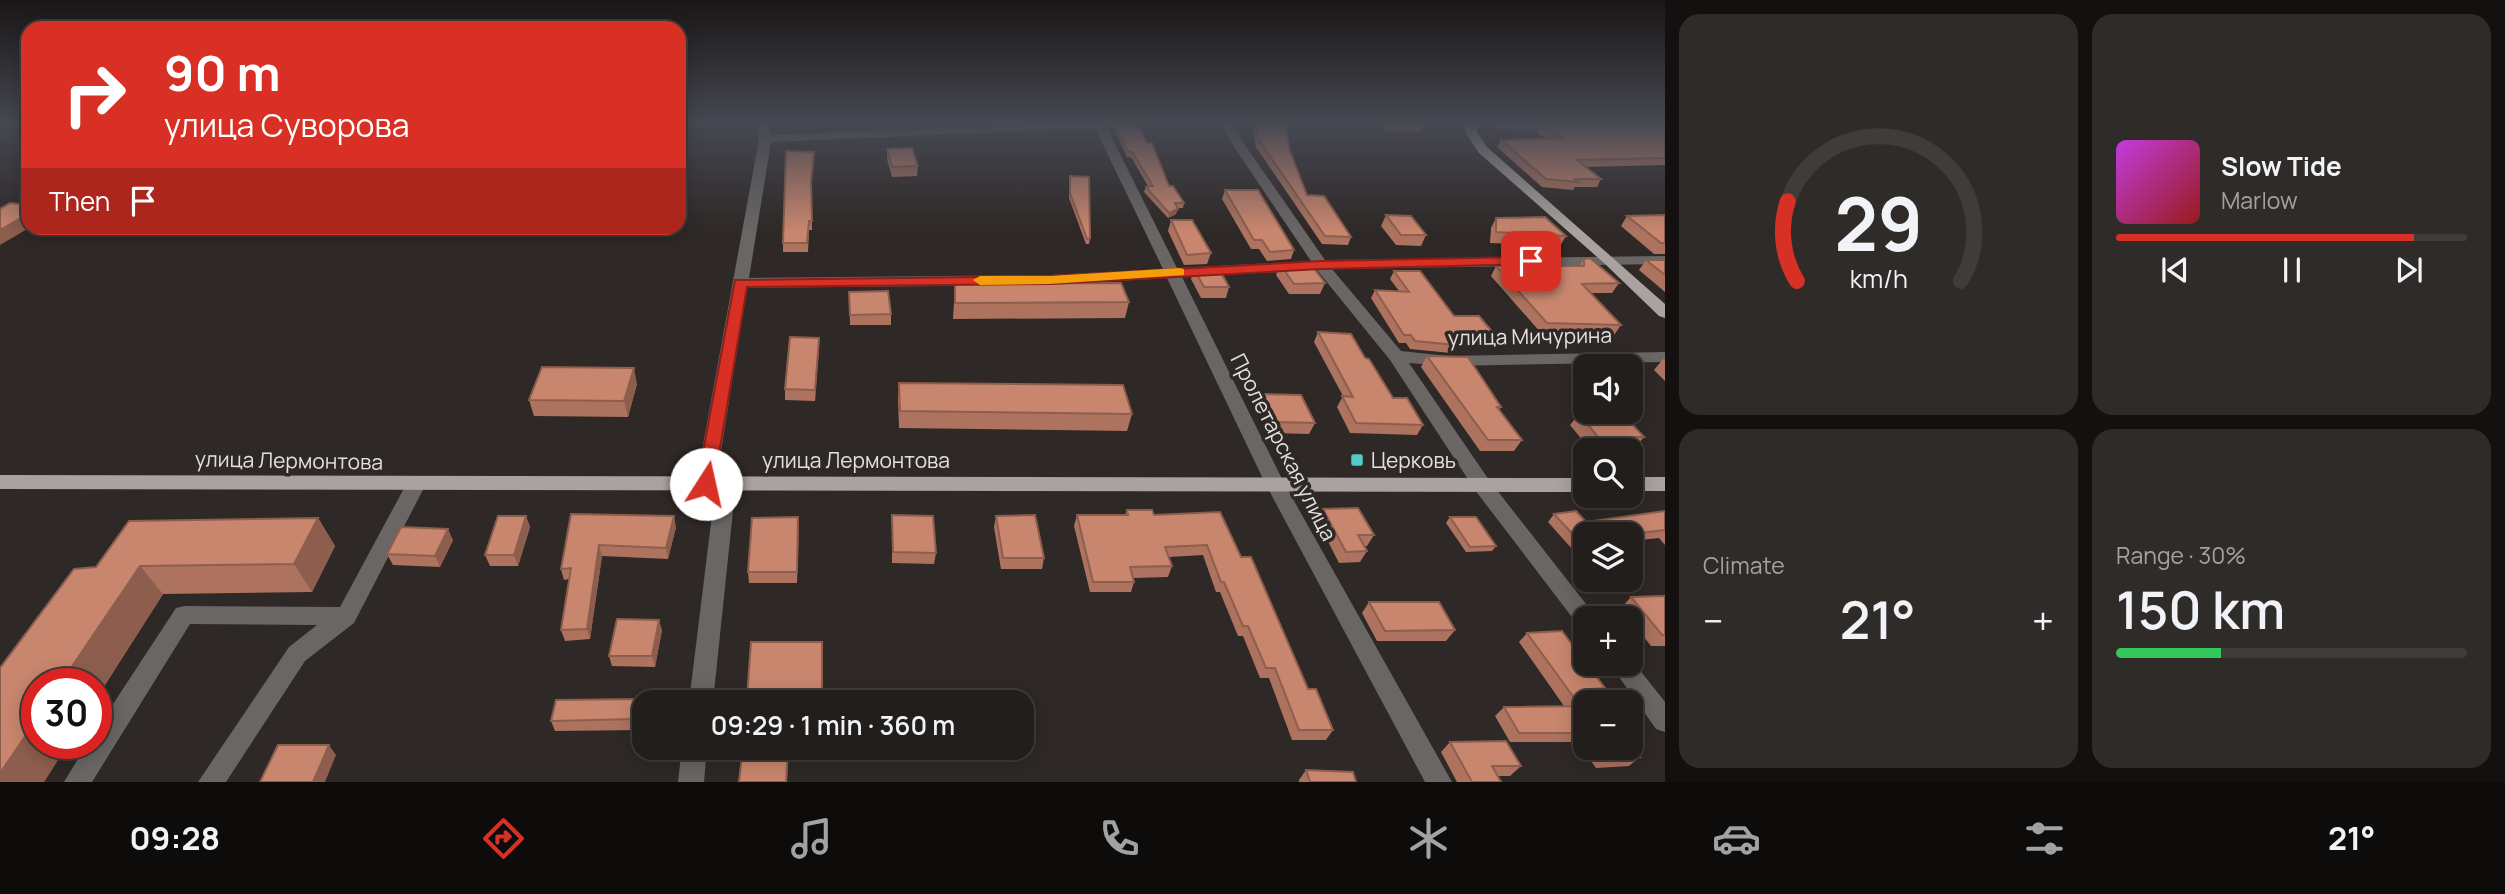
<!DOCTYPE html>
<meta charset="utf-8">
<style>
:root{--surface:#221e1c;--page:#2e2b29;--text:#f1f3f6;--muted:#a2a2a3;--line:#3f3c3b;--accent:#d93025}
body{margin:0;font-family:Manrope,sans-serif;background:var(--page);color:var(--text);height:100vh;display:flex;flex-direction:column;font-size:26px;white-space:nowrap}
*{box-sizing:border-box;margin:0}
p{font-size:23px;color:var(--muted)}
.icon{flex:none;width:38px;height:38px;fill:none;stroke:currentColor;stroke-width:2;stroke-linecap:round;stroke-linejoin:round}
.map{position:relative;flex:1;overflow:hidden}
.drawer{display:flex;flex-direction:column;gap:14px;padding:14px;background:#13100f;width:840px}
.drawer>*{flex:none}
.hud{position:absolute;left:21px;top:21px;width:665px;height:214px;border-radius:21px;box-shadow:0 4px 18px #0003,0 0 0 2px var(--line);background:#d93025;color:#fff;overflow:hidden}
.buttons{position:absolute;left:1573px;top:354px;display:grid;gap:14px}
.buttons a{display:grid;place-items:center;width:70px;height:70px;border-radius:14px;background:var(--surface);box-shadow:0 4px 18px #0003,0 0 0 2px var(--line);font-size:35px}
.speed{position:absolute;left:21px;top:668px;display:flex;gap:14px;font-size:35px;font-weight:700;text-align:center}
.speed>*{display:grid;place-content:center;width:91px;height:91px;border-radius:50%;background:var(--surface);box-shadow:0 4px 18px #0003,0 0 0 2px var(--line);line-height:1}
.speed .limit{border:10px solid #d22;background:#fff;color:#111}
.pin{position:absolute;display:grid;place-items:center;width:60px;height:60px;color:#fff;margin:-30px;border-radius:14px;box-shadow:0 4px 10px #0006}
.me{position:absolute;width:77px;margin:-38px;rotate:10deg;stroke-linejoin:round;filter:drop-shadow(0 0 5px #0008)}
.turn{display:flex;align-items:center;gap:24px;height:147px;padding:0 28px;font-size:32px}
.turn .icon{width:91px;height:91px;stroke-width:2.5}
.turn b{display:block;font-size:49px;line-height:60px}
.then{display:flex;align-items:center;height:66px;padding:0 28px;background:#0003;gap:14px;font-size:26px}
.big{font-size:52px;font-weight:600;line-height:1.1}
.drawer .card{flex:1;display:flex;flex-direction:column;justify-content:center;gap:10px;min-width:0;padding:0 24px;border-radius:21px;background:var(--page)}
.drawer .dial{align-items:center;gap:0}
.dial svg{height:182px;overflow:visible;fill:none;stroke:var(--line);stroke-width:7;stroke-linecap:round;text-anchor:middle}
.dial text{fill:var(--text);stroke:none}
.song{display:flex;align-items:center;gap:21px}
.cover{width:84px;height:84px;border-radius:10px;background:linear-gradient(135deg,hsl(290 70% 55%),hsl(0 70% 35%))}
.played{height:7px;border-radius:4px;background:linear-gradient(90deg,var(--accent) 85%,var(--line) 85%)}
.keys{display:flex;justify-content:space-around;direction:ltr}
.heat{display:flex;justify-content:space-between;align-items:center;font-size:38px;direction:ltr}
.charge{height:10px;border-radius:5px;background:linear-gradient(90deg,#34c759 30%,var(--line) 0)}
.drawer .tiles{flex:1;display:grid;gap:14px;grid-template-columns:repeat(2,1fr)}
.trip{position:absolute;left:632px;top:690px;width:402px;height:70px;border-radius:21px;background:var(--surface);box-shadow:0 4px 18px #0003,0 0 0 2px var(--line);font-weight:600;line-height:70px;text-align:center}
.tabs{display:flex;height:112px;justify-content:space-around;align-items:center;background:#0e0c0b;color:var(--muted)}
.tabs .icon{width:49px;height:49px}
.tabs .selected{color:var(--accent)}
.tabs b{font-size:32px;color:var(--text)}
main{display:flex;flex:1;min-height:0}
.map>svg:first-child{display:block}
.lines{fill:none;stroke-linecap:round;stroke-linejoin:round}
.minor{fill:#696665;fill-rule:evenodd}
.major{fill:#a9a2a0;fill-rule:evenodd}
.wall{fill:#ad735f}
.shaded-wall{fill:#8d5e4d}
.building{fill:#c9866e;stroke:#8d5e4d;stroke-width:2}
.route{fill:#d93025;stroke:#8d1f18;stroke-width:2}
.slow{fill:#f59e0b}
.poi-dot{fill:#54cdc8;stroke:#2e2826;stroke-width:2.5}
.labels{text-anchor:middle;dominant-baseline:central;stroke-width:7;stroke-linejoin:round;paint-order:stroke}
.street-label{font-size:21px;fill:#e4e0df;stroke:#2e2826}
.poi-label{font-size:21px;fill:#e4e0df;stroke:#2e2826;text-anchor:start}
</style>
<main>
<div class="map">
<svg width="1665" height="782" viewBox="0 0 1665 782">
<rect width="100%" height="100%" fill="#2e2826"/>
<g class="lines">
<g class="minor">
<path d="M 758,123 L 770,123 L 771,135 L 1059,123 L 1143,123 L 1137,127 L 1107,128 L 1177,268 L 1311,261 L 1226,135 L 1221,123 L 1233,123 L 1238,135 L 1325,260 L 1665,256 L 1665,264 L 1332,269 L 1401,351 L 1448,356 L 1665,352 L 1665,362 L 1448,366 L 1409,363 L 1489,480 L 1597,618 L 1586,618 L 1586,627 L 1578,625 L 1475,490 L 1390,360 L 1317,270 L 1182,277 L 1284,483 L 1452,782 L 1425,782 L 1265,483 L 1167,278 L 1050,285 L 747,288 L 716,483 L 713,488 L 706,490 L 699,488 L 696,483 L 759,139 ZM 1095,128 L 1163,269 L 1050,275 L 749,278 L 771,142 Z"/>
<path d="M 1484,123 L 1560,123 C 1546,134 1498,133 1484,123 Z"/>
<path d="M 726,475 L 733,477 L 736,482 L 713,702 L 689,702 L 716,482 L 719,477 Z"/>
<path d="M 416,477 L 423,479 L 426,484 L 354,623 L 305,661 L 226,782 L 198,782 L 289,647 L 317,625 L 190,624 L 92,782 L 64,782 L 87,744 L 96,744 L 96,730 L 176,608 L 184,606 L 340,607 L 409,479 Z"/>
<path d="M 1631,659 L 1665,702 L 1665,732 L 1656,729 L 1609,663 L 1631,663 Z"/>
<path d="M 682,747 L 707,747 L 704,782 L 678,782 Z"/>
</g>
<g class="major">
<path d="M 1466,123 L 1478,123 L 1477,132 L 1487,147 L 1665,304 L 1665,318 L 1659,316 L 1604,263 L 1479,153 L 1465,132 Z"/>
<path d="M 0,475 L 1586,478 L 1586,492 L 0,489 Z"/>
<rect x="1631" y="477" width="34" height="14"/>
</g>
</g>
<g class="wall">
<path d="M 1252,123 L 1285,123 L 1290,151 L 1307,195 L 1351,237 L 1348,245 L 1322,244 L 1256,147 Z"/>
<path d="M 1378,123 L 1425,123 L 1421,131 L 1387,131 Z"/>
<path d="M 1665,123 L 1665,165 L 1586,167 L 1601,179 L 1597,187 L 1575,187 L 1573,190 L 1542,187 L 1497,147 L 1501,140 L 1548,139 L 1537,133 L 1541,126 Z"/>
<path d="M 1116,126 L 1184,203 L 1183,208 L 1177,208 L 1176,214 L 1168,218 L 1144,192 L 1146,187 L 1148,186 L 1131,157 L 1127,157 L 1115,130 Z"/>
<path d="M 887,149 L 918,166 L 917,176 L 892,177 L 887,159 Z"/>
<path d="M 814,152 L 811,189 L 812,230 L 809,230 L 808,252 L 783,252 L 783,243 Z"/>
<path d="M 1070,176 L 1090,238 L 1089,244 L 1086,244 L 1069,198 Z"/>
<path d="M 1225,190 L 1294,250 L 1291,259 L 1267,261 L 1259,249 L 1251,249 L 1222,199 Z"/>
<path d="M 1386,215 L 1426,235 L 1421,246 L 1396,245 L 1381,226 Z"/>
<path d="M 1665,215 L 1665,254 L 1654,254 L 1621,226 L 1627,216 Z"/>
<path d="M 1496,218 L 1566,236 L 1560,246 L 1490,243 L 1491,228 Z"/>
<path d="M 1171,220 L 1211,253 L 1207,264 L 1184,265 L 1168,231 Z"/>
<path d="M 1584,259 L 1619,283 L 1612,293 L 1591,293 L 1621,325 L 1614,335 L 1541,333 L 1491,276 L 1496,266 L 1579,266 Z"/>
<path d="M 1646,260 L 1665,260 L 1665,292 L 1639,270 Z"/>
<path d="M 1280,264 L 1325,283 L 1320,294 L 1289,294 L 1276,275 Z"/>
<path d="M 1194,269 L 1229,287 L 1226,298 L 1201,298 L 1191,279 Z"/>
<path d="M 1394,271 L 1454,316 L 1495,335 L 1490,343 L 1455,343 L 1456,345 L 1451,353 L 1410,349 L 1406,343 L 1399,343 L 1371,298 L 1375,290 L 1399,291 L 1390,279 Z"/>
<path d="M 955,284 L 1129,302 L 1125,318 L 953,319 Z"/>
<path d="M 849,292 L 891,314 L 891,325 L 850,325 Z"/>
<path d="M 1318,332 L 1365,358 L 1393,398 L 1423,425 L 1417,435 L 1350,433 L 1337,407 L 1343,396 L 1314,342 Z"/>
<path d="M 819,338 L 815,401 L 785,400 L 785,389 Z"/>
<path d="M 1427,356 L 1501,407 L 1499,410 L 1522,440 L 1514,451 L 1480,451 L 1421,367 Z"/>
<path d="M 1663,359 L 1665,359 L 1665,381 L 1654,370 Z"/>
<path d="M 899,383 L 1132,414 L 1127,431 L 899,428 L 898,399 Z"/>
<path d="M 637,384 L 628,417 L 534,416 L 529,400 Z"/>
<path d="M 1263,394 L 1315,423 L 1309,434 L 1271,433 L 1259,405 Z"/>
<path d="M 1579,414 L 1644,437 L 1635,448 L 1589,448 L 1570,425 Z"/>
<path d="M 1323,509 L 1374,535 L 1367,546 L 1364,546 L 1367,551 L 1360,562 L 1339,563 L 1317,520 Z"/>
<path d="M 1127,510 L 1154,515 L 1241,557 L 1308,689 L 1333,730 L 1326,740 L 1292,740 L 1269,678 L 1260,678 L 1243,636 L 1238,636 L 1220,592 L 1216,592 L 1203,555 L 1169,557 L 1172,566 L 1168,577 L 1133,578 L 1134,582 L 1131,592 L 1090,592 L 1074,526 L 1077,515 L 1125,515 Z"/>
<path d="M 1665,511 L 1665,545 L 1659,538 L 1631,541 L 1631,534 L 1586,534 L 1586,547 L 1572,549 L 1548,522 L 1554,514 L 1586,522 Z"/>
<path d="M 571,514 L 676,527 L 668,559 L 602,556 L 590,639 L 565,641 L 561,630 L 569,579 L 564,580 L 561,569 Z"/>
<path d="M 892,515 L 936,553 L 934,564 L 892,563 Z"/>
<path d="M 526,516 L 530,527 L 518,566 L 490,566 L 485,555 Z"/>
<path d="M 996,516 L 1044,558 L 1042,569 L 1001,569 L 994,527 Z"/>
<path d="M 798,517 L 797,583 L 749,583 L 748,572 Z"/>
<path d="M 1450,517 L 1496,546 L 1492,551 L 1466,552 L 1446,523 Z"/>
<path d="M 318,518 L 335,546 L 312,592 L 163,594 L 96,699 L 96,684 L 37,684 L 37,744 L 68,744 L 44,782 L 0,782 L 0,668 L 74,569 L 96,567 L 129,521 Z"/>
<path d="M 453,540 L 440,567 L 393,565 L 387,554 Z"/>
<path d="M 1665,596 L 1665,646 L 1651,646 L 1631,621 L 1631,618 L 1628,618 L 1621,608 L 1631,597 Z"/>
<path d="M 1369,602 L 1455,630 L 1446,641 L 1377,641 L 1362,613 Z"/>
<path d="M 662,630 L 655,667 L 612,666 L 609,656 Z"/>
<path d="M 1527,633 L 1605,688 L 1596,696 L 1586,702 L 1586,747 L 1631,747 L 1640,757 L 1629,766 L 1596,768 L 1577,742 L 1510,742 L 1495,716 L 1504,707 L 1564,706 L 1519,642 Z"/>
<path d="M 822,642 L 822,702 L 747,702 L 747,698 Z"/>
<path d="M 642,709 L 639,730 L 555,731 L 551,721 Z"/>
<path d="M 1450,742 L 1521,766 L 1510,776 L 1498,776 L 1501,782 L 1457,782 L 1441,752 Z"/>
<path d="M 1306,770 L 1356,782 L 1299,782 L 1299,780 Z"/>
</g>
<g class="shaded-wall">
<path d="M 814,152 L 814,161 L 811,189 L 811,181 Z"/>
<path d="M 1178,209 L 1176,214 L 1168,218 L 1169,213 Z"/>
<path d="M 28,214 L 29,228 L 0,245 L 0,230 Z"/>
<path d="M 819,338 L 819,349 L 815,401 L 815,390 Z"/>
<path d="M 634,368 L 637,384 L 628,417 L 624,401 Z"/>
<path d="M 526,516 L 530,527 L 518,566 L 514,555 Z"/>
<path d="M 674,516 L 676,527 L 668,559 L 666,548 Z"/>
<path d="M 798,517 L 799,529 L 797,583 L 797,572 Z"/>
<path d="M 318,518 L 335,546 L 312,592 L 294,564 Z"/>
<path d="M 448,529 L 453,540 L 440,567 L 435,556 Z"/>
<path d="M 599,545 L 602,556 L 590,639 L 587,629 Z"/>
<path d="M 140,566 L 163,594 L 96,699 L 96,684 L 60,684 Z"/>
<path d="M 659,620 L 662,630 L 655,667 L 652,656 Z"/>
<path d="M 639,699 L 642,709 L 639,730 L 636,719 Z"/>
<path d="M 37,719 L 37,744 L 68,744 L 44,782 L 0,782 L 0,773 Z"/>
<path d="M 329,745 L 336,755 L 325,782 L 313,782 Z"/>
<path d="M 788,747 L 789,751 L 787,782 L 786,782 Z"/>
</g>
<g class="building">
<path d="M 1256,123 L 1285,123 L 1290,151 L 1307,195 L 1324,196 L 1351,237 L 1325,236 L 1258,139 Z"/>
<path d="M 1554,123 L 1665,123 L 1665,158 L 1577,160 L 1601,179 L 1575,179 L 1578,182 L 1546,179 L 1501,140 L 1565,138 L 1541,126 Z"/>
<path d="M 1138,125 L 1147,143 L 1152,143 L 1169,186 L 1173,186 L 1184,203 L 1175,203 L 1178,209 L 1169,213 L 1146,187 L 1153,186 L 1132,152 L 1128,152 L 1116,126 Z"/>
<path d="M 912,148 L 918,166 L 892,167 L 887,149 Z"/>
<path d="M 786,151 L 814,152 L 811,181 L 812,221 L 809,221 L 807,243 L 783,243 Z"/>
<path d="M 1070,176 L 1089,177 L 1090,238 L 1087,239 L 1070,193 Z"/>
<path d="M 1225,190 L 1258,190 L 1294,250 L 1270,252 L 1262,240 L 1254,240 Z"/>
<path d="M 10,203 L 28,205 L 28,214 L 0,230 L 0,209 Z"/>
<path d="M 1386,215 L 1411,216 L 1426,235 L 1401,235 Z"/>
<path d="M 1665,215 L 1665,243 L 1661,243 L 1627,216 Z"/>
<path d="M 1545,217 L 1566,236 L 1496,232 L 1496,218 Z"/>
<path d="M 1171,220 L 1192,220 L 1211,253 L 1187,255 Z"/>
<path d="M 1590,258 L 1619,283 L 1582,284 L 1621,325 L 1547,323 L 1496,266 L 1584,266 L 1584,259 Z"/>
<path d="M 1646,260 L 1665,260 L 1665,275 Z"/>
<path d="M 1310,263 L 1325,283 L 1294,284 L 1280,264 Z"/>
<path d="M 1218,267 L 1229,287 L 1204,287 L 1194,269 Z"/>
<path d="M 1394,271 L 1420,271 L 1454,316 L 1479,316 L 1495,335 L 1449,334 L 1456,345 L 1415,341 L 1411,335 L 1404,335 L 1375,290 L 1409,292 Z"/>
<path d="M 1121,283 L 1129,302 L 955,303 L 955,284 Z"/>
<path d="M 888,291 L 891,314 L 850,315 L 849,292 Z"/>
<path d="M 1318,332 L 1351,334 L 1365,358 L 1369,359 L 1393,398 L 1407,398 L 1423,425 L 1356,423 L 1342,396 L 1353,397 Z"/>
<path d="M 790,337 L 819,338 L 815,390 L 785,389 Z"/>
<path d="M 1427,356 L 1468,357 L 1501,407 L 1497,407 L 1522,440 L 1488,440 Z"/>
<path d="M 542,367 L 634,368 L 624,401 L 529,400 Z"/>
<path d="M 899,383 L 1123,385 L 1132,414 L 900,411 Z"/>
<path d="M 1263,394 L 1301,395 L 1315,423 L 1276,422 Z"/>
<path d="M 1579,414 L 1623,414 L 1644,437 L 1598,437 Z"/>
<path d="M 1358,508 L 1374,535 L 1358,535 L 1367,551 L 1346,552 L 1323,509 Z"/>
<path d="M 1127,510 L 1152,510 L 1154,515 L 1220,512 L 1241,557 L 1251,557 L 1308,689 L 1316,689 L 1333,730 L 1299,730 L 1275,668 L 1266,668 L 1248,626 L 1243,626 L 1224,582 L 1221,582 L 1207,545 L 1165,547 L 1172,566 L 1130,567 L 1134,582 L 1093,582 L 1077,515 L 1128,515 Z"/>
<path d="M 1576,511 L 1586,522 L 1665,511 L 1665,530 L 1631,534 L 1586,534 L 1586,540 L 1579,541 L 1554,514 Z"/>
<path d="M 571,514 L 674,516 L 666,548 L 599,545 L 587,629 L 561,630 L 571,568 L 561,569 Z"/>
<path d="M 892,515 L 933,516 L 936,553 L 893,552 Z"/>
<path d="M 1035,515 L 1044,558 L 1003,558 L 996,516 Z"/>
<path d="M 498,516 L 526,516 L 514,555 L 485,555 Z"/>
<path d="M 798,517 L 797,572 L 748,572 L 752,518 Z"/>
<path d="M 1450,517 L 1476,517 L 1496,546 L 1470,547 Z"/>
<path d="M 318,518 L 294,564 L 140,566 L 60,684 L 37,684 L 37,719 L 0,773 L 0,668 L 74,569 L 96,567 L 129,521 Z"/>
<path d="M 401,527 L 448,529 L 435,556 L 387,554 Z"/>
<path d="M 1665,596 L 1665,635 L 1662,635 L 1631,597 Z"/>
<path d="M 1369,602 L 1439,602 L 1455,630 L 1385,631 Z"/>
<path d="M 617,619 L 659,620 L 652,656 L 609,656 Z"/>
<path d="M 1562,631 L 1605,688 L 1590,689 L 1600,702 L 1586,702 L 1586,733 L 1519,733 L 1504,707 L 1580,706 L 1527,633 Z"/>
<path d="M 751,642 L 822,642 L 822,697 L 747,698 Z"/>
<path d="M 639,699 L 636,719 L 551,721 L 556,700 Z"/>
<path d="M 1506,741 L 1521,766 L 1492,766 L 1501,782 L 1472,782 L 1450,742 Z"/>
<path d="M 278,745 L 329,745 L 313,782 L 260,782 Z"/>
<path d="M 1631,745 L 1640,757 L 1606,759 L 1598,747 L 1631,747 Z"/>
<path d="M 743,747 L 788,747 L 786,782 L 739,782 Z"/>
<path d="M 1306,770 L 1353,772 L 1356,782 L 1310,782 Z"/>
</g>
<linearGradient id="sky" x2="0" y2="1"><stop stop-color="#191615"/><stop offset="0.53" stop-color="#464852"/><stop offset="1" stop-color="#464852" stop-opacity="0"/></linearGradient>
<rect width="1665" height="232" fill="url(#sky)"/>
<path class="route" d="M 1531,257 L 1535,259 L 1535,264 L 1321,269 L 1050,284 L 747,287 L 714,484 L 712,488 L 699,488 L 697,484 L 735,280 L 1050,276 L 1321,261 Z"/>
<path class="slow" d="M 1179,268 L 1184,269 L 1184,275 L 1050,284 L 980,285 L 973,280 L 980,276 L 1050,276 Z"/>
<rect class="poi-dot" x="1350" y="453" width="14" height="14" rx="3.5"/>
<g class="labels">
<g class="street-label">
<text transform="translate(1530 336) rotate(-1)">улица Мичурина</text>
<text transform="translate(1284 447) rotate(63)">Пролетарская улица</text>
<text transform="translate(289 460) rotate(1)">улица Лермонтова</text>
<text x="856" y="460">улица Лермонтова</text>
</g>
<g class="poi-label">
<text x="1371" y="460">Церковь</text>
</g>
</g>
</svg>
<div class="buttons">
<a><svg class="icon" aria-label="sound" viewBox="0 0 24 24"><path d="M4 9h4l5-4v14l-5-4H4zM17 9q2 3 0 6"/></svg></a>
<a><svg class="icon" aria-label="search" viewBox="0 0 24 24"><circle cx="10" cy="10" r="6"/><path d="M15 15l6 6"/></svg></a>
<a><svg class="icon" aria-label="layers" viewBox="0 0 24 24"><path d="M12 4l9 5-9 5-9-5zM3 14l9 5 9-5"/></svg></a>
<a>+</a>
<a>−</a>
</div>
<div class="speed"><div class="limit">30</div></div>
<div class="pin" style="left:1531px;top:261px;background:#d93025"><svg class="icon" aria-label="arrive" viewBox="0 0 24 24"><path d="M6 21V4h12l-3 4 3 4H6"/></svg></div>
<svg class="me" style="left:706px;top:484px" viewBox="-20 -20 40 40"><circle r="19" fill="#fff"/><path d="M0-13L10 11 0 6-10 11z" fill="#d93025"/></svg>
<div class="trip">09:29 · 1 min · 360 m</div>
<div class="hud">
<div class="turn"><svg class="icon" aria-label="right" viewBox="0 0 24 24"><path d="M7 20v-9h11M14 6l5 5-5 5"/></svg><div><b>90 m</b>улица Суворова</div></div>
<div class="then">Then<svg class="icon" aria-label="arrive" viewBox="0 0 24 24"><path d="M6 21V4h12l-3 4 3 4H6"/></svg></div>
</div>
</div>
<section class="drawer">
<div class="tiles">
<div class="card dial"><svg viewBox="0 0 100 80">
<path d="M14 69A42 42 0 1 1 86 69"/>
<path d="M14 69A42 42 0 0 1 10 34" stroke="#d93025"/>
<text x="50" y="56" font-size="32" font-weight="700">29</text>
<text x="50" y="72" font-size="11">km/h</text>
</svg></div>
<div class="card">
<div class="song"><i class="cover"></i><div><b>Slow Tide</b><p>Marlow</p></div></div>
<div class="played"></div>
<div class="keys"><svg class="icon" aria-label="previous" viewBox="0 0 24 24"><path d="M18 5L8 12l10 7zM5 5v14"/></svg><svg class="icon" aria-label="pause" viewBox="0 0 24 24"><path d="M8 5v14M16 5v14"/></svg><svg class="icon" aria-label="next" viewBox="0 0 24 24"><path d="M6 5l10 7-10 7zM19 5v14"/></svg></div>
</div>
<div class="card"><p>Climate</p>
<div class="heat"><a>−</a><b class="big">21°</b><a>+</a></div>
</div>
<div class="card"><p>Range · 30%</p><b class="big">150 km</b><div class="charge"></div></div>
</div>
</section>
</main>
<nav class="tabs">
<b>09:28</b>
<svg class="icon selected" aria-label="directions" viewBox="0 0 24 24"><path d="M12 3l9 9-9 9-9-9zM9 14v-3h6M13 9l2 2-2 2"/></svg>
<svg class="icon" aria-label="music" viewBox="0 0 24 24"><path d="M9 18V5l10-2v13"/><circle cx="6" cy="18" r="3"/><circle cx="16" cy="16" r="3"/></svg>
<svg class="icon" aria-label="phone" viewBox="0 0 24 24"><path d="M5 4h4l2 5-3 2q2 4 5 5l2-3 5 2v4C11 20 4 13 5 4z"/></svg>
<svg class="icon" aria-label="climate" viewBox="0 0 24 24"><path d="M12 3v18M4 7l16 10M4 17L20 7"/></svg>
<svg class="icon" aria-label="car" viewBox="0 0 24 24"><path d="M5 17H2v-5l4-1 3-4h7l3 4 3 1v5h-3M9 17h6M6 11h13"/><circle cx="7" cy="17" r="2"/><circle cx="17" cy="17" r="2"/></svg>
<svg class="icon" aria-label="filters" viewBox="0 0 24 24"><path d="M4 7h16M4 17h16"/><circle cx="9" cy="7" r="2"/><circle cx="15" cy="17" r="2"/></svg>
<b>21°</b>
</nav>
